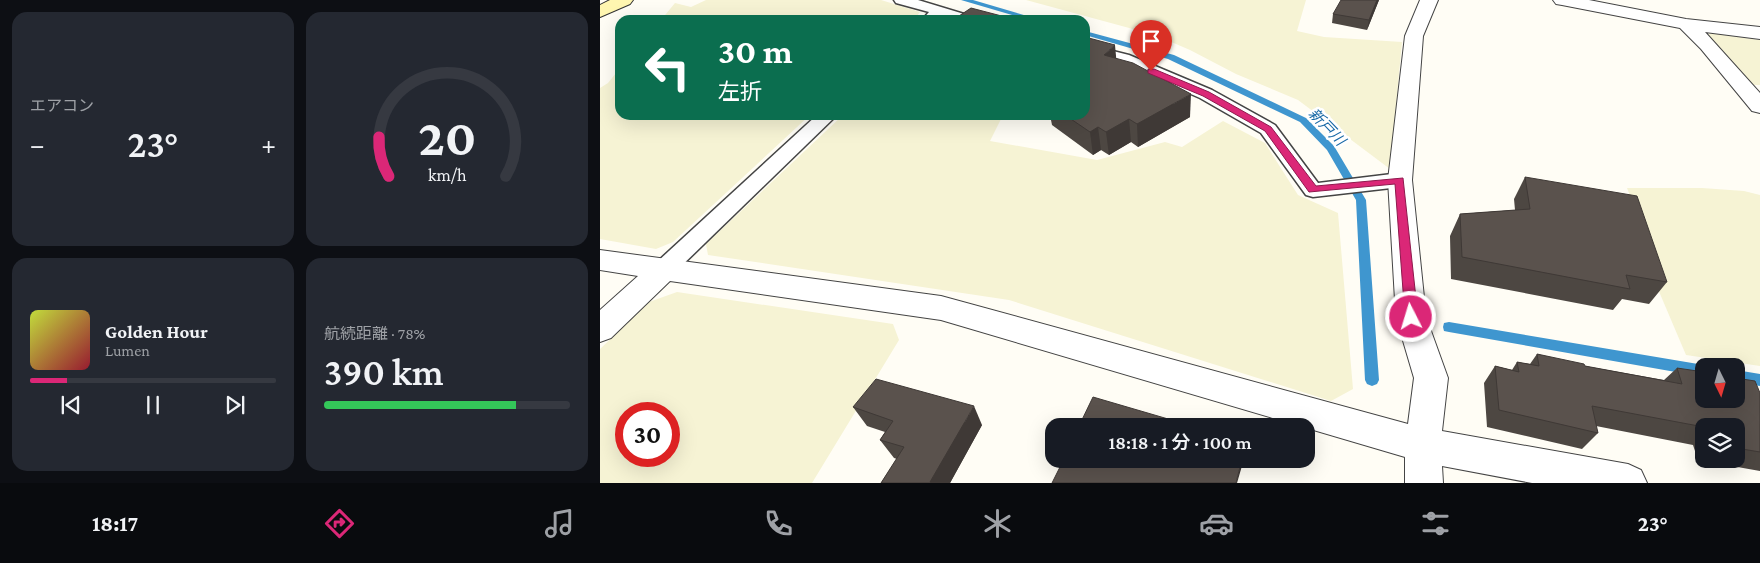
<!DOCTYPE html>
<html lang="ja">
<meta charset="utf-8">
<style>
:root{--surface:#171b24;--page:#242831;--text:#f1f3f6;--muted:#9ea1a6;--line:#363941;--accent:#db2777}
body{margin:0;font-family:"Crimson Pro","Noto Sans JP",serif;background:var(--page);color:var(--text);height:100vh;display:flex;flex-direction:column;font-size:19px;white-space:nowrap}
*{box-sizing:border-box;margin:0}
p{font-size:16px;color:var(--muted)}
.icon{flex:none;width:28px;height:28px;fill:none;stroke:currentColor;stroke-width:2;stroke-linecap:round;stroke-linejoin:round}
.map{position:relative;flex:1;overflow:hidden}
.panel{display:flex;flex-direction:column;gap:12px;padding:12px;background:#0d0f14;width:600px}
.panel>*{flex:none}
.top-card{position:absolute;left:15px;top:15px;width:475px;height:105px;border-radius:15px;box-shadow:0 5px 20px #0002;background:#0b6e4f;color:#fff;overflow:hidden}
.needle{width:32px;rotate:175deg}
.tools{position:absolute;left:1095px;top:358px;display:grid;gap:10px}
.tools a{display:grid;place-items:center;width:50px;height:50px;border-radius:10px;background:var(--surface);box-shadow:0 5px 20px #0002;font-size:25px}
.speed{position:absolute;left:15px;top:402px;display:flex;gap:10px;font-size:25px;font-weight:700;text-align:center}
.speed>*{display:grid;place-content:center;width:65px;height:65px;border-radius:50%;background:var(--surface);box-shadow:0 5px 20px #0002;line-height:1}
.speed .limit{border:8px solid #d22;background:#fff;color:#111}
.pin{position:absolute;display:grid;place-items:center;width:42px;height:42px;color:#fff;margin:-51px -21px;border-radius:50% 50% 50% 0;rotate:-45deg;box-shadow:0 0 5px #0007}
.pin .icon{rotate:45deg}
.me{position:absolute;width:55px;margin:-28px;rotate:355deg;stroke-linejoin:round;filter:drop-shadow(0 0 4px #0008)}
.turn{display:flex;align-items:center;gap:18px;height:105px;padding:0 20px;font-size:22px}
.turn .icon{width:65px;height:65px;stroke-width:2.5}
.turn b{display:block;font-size:35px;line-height:42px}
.big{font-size:38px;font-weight:600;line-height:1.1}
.panel .widget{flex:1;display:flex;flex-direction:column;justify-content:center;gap:8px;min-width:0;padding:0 18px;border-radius:15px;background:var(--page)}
.panel .dial{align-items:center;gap:0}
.dial svg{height:130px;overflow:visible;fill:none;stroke:var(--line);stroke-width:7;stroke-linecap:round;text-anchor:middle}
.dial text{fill:var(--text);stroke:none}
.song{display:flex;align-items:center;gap:15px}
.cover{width:60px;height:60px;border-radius:8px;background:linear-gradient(135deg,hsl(70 70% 55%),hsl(350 70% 35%))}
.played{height:5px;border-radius:2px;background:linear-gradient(90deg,var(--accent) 15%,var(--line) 15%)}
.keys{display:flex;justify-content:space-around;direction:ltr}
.heat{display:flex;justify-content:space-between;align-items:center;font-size:28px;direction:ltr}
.charge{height:8px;border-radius:4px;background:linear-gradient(90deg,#34c759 78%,var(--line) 0)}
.panel .tiles{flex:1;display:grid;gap:12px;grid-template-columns:repeat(2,1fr)}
.trip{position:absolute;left:445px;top:418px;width:270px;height:50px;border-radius:15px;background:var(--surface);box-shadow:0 5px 20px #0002;font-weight:600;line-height:50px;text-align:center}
.tabs{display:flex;height:80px;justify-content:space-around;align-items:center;background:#090b0e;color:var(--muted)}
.tabs .icon{width:35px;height:35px}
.tabs .on{color:var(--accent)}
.tabs b{font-size:22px;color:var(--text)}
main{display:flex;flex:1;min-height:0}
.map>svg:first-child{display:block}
.farmland{fill:#f6f3d4;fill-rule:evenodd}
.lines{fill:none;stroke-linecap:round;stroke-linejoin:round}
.stream{fill:#3f96cf;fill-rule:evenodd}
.lane-casing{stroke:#444;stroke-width:3}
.street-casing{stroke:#444;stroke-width:2}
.secondary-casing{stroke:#333;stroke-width:2}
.lane{fill:#fff;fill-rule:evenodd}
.street{fill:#fff;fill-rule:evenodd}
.secondary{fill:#fff6b0;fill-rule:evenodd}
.wall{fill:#4d4742;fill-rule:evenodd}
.shaded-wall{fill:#3f3936}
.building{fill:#5a524d;stroke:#3f3936}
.route{fill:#db2777;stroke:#8e194d}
.labels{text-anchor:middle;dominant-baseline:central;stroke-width:5;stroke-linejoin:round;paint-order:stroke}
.water-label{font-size:15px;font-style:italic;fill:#1768a6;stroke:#fff}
</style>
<main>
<section class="panel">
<div class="tiles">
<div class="widget"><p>エアコン</p>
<div class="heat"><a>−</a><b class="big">23°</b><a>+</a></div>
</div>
<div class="widget dial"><svg viewBox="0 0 100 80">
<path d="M14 69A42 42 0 1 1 86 69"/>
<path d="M14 69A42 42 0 0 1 8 45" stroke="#db2777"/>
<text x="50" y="56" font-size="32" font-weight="700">20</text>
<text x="50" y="72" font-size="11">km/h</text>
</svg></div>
<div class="widget">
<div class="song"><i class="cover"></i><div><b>Golden Hour</b><p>Lumen</p></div></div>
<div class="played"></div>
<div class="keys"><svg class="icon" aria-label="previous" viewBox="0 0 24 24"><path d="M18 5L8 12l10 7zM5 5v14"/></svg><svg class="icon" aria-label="pause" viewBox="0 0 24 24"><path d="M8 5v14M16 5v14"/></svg><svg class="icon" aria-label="next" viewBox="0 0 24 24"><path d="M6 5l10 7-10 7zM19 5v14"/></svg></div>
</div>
<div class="widget"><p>航続距離 · 78%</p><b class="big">390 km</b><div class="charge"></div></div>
</div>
</section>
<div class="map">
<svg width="1160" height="483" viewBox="0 0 1160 483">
<rect width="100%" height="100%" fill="#fffdf5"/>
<g class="farmland">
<path d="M 106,0 L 281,0 L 320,12 L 314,20 L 61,20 L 75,3 L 91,7 Z"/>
<path d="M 426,0 L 706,0 L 697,31 L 724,37 L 802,42 L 790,169 L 698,100 L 636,74 L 590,50 L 555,35 Z"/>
<path d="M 1111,33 L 1160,40 L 1160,85 L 1152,85 L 1105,35 Z"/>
<path d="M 20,68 L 20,115 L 210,115 L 73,242 L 56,249 L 0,239 L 0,88 L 8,83 Z"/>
<path d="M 243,115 L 403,115 L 390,141 L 497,160 L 565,142 L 582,147 L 623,121 L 665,143 L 698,195 L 738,213 L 753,389 L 731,401 L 409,300 L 108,255 L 106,244 Z"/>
<path d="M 1027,188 L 1102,188 L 1144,191 L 1160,195 L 1160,366 L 1086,355 L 1035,235 L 1046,236 Z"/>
<path d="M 77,292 L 293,324 L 299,340 L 212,483 L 0,483 L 0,349 L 49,302 ZM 26,414 L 69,414 L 69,456 L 26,456 Z"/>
</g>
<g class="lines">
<g class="stream">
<path d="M 361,0 L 373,0 L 441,20 L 429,20 Z"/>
<path d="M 485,31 L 574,55 L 706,118 L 734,146 L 766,200 L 779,380 L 777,384 L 772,386 L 767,384 L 765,380 L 756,200 L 727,150 L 700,122 L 568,59 L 485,35 Z"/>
<path d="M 849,322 L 1104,365 L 1107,366 L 1104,366 L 1104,377 L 849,332 L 844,331 L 843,327 L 844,323 Z"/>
<path d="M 1136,370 L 1160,374 L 1160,386 L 1136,382 Z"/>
</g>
<g class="lane-casing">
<g id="lane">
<path d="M 294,0 L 318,0 L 374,17 L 376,20 L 354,20 L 342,16 L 337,20 L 322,20 L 329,12 L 296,3 Z"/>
<path d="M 485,44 L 529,55 L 612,90 L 675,125 L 718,183 L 800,173 L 807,175 L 810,180 L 807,185 L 800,187 L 713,197 L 706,195 L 661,133 L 600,98 L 518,62 L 485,54 Z"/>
<path d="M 217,115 L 237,115 L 73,274 L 65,277 L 57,274 L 53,268 L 57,262 Z"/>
</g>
</g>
<g class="street-casing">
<g id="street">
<path d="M 820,0 L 838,0 L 823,36 L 812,180 L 826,317 L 848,378 L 842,431 L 1028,464 L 1041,470 L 1047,483 L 932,483 L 842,466 L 843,483 L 805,483 L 805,457 L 341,320 L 70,281 L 11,338 L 0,342 L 0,310 L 38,276 L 0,270 L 0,250 L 341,296 L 808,424 L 814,378 L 796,317 L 788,180 L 805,36 Z"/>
<path d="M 953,0 L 989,0 L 1086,19 L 1160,27 L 1160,39 L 1105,32 L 1160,93 L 1160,113 L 1152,111 L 1101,49 L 1080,28 L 962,5 L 956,4 Z"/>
</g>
</g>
<g class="secondary-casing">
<path id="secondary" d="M 10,0 L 33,0 L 30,4 L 0,17 L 0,5 Z"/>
</g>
<use href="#lane" class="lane"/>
<use href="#street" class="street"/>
<use href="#secondary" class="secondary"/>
</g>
<g class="wall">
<path d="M 779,0 L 767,30 L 732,23 L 733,14 Z"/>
<path d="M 516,58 L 590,117 L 538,147 L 531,142 L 509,155 L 501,150 L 493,155 L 452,125 L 450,115 L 485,115 Z"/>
<path d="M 925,177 L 1067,282 L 1049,304 L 1022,299 L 1013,310 L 851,279 L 850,236 L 860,214 L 915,210 L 914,199 Z"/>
<path d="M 937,354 L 985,366 L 1064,380 L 1077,368 L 1160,393 L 1160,471 L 1098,460 L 1093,445 L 996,426 L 998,433 L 982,449 L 887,427 L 884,383 L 895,366 L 912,370 L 917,362 L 930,364 ZM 1104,426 L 1136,426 L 1136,459 L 1104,459 Z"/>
<path d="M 253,407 L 382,425 L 350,483 L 281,483 L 297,459 L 294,458 L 280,440 L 285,432 L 267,426 Z"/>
</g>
<g class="shaded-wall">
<path d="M 777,0 L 779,0 L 767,30 L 769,20 Z"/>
<path d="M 515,45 L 517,67 L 504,55 Z"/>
<path d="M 591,94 L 590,117 L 538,147 L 537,124 Z"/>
<path d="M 529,119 L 531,142 L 509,155 L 506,132 Z"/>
<path d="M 498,127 L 501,150 L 493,155 L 490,132 Z"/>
<path d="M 374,406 L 382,425 L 350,483 L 330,483 L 330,482 Z"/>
<path d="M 642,459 L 644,459 L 637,483 L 636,483 Z"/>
</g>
<g class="building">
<path d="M 741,0 L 777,0 L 769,20 L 733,14 Z"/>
<path d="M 371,8 L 417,20 L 353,20 Z"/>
<path d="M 485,37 L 515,45 L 504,55 L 533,63 L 591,94 L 537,124 L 529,119 L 506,132 L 498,127 L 490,132 L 465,115 L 485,115 Z"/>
<path d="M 925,177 L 1037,196 L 1067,282 L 1026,275 L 1030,289 L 862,257 L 860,214 L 930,209 Z"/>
<path d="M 937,354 L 984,364 L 985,366 L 1082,384 L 1077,368 L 1104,372 L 1104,399 L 1136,399 L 1136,378 L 1155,381 L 1160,393 L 1160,452 L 1136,448 L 1136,426 L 1104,426 L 1104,427 L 992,406 L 998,433 L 899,410 L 895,366 L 919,372 L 917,362 L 939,366 Z"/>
<path d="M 276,379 L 374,406 L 330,482 L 332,483 L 281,483 L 304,447 L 280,440 L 293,421 L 253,407 Z"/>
<path d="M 493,397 L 592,426 L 479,426 Z"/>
<path d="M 464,459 L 642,459 L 636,483 L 452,483 Z"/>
</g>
<path class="route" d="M 548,69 L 554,69 L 609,92 L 671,127 L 716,186 L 803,178 L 818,317 L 816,321 L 807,321 L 805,317 L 795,184 L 709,192 L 665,131 L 603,96 L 548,73 Z"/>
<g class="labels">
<g class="water-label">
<text transform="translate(727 127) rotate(46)">新戸川</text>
</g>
</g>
</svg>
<div class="tools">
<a><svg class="needle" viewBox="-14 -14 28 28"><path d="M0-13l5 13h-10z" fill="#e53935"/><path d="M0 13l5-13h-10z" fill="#9ea1a6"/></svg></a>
<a><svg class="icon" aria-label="layers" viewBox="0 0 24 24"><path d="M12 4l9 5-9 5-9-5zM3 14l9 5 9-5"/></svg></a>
</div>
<div class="speed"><div class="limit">30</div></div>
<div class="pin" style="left:551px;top:71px;background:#d93025"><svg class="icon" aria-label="arrive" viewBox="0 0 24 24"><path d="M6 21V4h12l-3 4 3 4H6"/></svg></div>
<svg class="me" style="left:811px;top:317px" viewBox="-20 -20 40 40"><circle r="17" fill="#db2777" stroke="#fff" stroke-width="3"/><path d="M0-11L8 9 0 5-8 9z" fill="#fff"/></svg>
<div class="trip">18:18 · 1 分 · 100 m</div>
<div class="top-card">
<div class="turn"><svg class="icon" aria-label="left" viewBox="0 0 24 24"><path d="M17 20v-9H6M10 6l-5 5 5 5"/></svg><div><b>30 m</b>左折</div></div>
</div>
</div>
</main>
<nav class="tabs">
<b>18:17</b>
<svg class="icon on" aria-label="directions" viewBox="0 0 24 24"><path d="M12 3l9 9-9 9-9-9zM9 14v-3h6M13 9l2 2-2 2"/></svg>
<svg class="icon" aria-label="music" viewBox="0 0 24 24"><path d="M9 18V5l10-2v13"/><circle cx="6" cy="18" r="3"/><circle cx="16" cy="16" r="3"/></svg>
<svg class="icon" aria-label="phone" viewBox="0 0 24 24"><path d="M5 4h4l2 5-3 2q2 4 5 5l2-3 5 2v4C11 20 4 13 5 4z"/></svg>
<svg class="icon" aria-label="climate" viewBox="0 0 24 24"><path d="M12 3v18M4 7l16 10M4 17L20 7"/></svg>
<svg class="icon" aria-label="car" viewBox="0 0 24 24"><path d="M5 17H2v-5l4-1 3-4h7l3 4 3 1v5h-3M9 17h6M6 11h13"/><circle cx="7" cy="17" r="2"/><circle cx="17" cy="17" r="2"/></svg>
<svg class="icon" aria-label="filters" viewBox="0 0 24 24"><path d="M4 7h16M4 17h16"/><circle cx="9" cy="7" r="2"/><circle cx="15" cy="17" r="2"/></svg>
<b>23°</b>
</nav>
